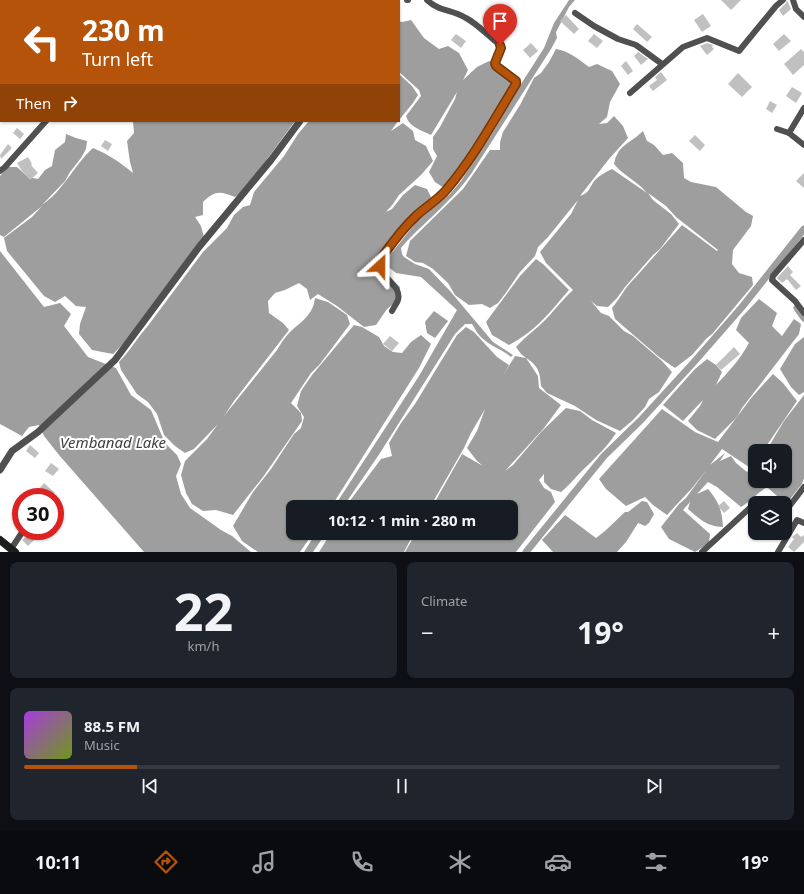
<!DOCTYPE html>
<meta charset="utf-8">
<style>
:root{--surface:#171b24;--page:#20242c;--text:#f1f3f6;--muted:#9ea1a6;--line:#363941;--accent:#b45309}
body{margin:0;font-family:"Noto Sans",sans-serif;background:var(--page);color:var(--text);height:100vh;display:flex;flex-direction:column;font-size:15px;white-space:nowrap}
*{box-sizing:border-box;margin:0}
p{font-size:13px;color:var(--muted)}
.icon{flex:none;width:22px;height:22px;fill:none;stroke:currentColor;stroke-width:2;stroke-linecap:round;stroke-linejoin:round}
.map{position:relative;height:552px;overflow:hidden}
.panel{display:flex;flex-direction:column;gap:10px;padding:10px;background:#0d0f14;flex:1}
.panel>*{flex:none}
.top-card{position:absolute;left:0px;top:0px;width:400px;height:122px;box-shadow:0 1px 3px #0004;background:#b45309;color:#fff;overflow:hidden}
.fabs{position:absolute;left:748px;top:444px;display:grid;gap:8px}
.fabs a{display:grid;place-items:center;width:44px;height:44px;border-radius:8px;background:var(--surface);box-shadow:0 1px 3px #0004;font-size:20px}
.speed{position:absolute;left:12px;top:488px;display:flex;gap:8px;font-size:20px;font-weight:700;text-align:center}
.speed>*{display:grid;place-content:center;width:52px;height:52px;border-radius:50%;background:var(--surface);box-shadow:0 1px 3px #0004;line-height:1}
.speed .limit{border:6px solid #d22;background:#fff;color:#111}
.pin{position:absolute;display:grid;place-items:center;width:34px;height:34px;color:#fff;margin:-41px -17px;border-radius:50% 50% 50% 0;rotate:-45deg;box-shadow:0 0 4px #0007}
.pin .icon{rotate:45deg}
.me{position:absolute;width:44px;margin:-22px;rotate:24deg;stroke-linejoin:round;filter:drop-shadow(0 0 3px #0008)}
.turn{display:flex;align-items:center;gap:14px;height:84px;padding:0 16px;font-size:18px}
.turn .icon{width:52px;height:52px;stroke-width:2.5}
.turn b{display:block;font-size:28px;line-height:34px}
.then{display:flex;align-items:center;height:38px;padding:0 16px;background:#0003;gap:8px;font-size:15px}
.big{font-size:30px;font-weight:700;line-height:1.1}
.panel .card{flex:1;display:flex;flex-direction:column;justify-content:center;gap:6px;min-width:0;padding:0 14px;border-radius:8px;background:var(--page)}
.panel .dial{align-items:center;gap:0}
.dial b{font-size:52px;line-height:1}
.song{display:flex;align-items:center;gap:12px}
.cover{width:48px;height:48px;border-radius:6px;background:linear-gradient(135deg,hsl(280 70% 55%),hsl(80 70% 35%))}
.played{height:4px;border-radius:2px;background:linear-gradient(90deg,var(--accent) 15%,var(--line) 15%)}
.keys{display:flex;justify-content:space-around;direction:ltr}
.heat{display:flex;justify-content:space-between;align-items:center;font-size:22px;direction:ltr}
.panel .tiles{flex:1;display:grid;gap:10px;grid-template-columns:1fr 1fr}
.card:last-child{grid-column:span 2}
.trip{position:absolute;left:286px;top:500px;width:232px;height:40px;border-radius:8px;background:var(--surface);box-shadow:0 1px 3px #0004;font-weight:700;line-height:40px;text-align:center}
.menu{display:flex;height:64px;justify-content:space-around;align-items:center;background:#090b0e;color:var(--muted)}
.menu .icon{width:28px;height:28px}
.menu .on{color:var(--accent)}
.menu b{font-size:18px;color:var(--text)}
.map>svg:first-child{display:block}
.water{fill:#9e9e9e}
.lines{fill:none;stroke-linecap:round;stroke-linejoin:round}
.canal{stroke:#9e9e9e;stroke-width:7}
.building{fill:#c0c0c0}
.minor{stroke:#505050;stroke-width:6}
.tertiary{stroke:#505050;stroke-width:7}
.secondary{stroke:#1d1d1d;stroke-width:8}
.route-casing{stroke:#753606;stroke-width:10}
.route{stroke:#b45309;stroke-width:7}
.labels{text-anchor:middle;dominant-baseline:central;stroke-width:4;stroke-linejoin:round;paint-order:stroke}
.water-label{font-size:15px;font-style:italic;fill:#3f3f3f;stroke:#fff}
</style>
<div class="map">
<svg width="804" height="552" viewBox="0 0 804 552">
<rect width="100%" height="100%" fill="#fff"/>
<g class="water">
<path d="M 569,0 L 575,0 L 569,7 L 556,32 L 557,38 L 551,49 L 471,174 C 464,184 456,193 447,202 C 432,218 415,231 401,248 L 402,254 L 404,257 L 415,264 L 429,269 L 450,291 L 493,342 L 513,355 L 511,357 C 502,349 487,345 479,335 C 476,332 475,328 472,324 L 465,324 L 455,334 L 380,453 L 343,507 L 334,507 L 419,376 L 457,310 L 421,277 L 396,273 L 386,265 L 386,260 L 418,220 L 450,194 L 461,181 L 492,134 L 521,84 L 544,48 L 554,23 Z"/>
<path d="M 411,20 L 424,38 L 439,49 L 448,46 L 459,53 L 468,70 L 463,80 L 477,67 L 489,61 L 515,83 L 447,190 L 435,182 L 429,172 L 437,156 L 433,149 L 433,137 L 440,127 L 455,99 L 457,92 L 431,135 C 421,130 409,127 406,116 L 421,96 L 419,90 L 399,72 L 399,21 L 402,22 Z"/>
<path d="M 556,49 C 569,51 578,59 589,67 L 597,64 L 612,71 L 620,84 L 610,102 L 607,117 L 599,124 L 607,123 L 614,116 L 623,126 L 628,138 L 609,159 L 580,196 C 591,192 589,187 595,180 C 600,175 606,172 612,169 L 647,193 C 637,181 624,176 614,164 C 618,144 630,144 643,131 L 647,141 L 654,145 L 663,155 L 672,153 L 683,163 L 684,178 L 691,182 L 716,187 L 746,212 L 753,216 L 751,226 L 733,250 L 732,264 L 739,273 L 752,277 L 753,285 L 713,333 L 706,339 L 692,355 L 675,368 L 659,357 L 615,319 L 612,308 C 620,299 625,287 634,279 L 682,225 L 717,251 L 718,250 L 676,217 L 666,206 L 648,193 L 653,200 L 671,214 L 679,224 L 660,249 L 653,255 L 625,287 L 617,298 L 608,307 L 597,306 L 591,301 L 601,313 L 609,316 L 624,331 L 633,336 L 662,361 L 672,372 L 659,392 L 649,399 L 645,407 L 633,420 L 620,431 L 596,420 L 575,406 L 547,393 L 541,386 C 540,373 539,366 526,358 L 538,376 L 539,388 L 561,405 L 544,428 L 505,471 L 513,465 L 541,432 L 566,408 L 580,411 L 592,420 L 616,433 C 607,447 597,456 586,467 C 577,475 571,484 561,492 L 551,489 L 544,482 L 544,474 L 539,480 L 544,488 L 551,492 L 555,502 L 516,552 L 405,552 L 416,533 L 511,533 L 511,507 L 432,507 L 462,454 L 483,466 L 477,461 L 467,448 L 477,431 L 485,409 L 471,433 L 464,448 L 430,507 L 347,507 L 349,502 L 381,459 L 392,456 L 389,443 L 401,423 L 415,404 L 457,335 L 466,327 L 474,332 L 497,357 L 509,365 L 504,374 L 515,356 L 526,358 L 521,354 L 516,347 C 526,336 539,327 549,316 C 557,307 564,298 573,290 L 546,263 L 540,252 L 571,214 L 578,200 L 548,237 L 538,247 L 535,256 L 520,272 L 505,294 L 498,303 L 490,308 L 482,304 L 469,305 L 455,295 L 448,283 L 433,269 L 423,263 L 415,262 L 406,256 L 410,241 L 463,189 L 490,150 L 500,150 L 500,142 L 503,132 L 520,105 L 534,78 L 541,73 L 549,62 Z"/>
<path d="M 399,74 L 412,86 L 418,95 L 413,103 L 399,120 Z"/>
<path d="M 133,121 L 295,121 L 243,192 L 235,197 C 220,191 215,190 203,202 L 203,215 L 195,217 L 201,226 L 204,237 L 125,342 L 113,354 L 92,350 L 79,334 L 80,324 L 86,307 L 76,306 L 65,296 L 55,302 L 44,296 L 7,251 L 4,238 L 32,217 L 42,206 L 4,237 L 0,235 L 0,176 L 7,167 L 17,167 L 28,177 L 38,179 L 45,170 L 52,166 L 55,150 L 65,142 L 66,134 L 76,138 L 87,141 L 86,149 L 81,158 L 70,172 L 65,181 L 42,205 C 64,190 74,165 93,148 C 108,154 121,163 133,173 L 130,162 L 127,141 L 134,133 Z"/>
<path d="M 309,121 L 398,121 L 391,131 L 403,123 L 413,131 L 415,140 L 426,146 L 433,161 L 421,175 L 399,195 L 393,204 L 386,212 L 392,209 L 403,195 L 415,185 L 427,189 L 433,201 L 419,209 L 401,227 L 383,249 L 380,257 L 381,269 L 400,287 L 398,300 L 387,309 L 376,325 L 364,327 L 337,306 L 318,294 L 310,300 L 307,289 L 299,283 L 285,290 L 275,293 L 268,301 L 269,313 L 283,323 L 289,330 L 234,401 L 224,416 L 277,350 C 281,343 285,337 290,332 C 302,321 313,315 315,298 L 328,302 L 347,315 L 350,324 L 320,364 L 311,373 L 291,403 L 301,413 L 302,421 L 263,477 L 233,515 L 216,510 L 203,511 L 192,504 L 186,493 L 181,475 L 185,461 L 207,439 L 218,424 L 194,449 L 185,453 L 175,446 L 164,435 L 157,414 L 148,402 L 137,394 L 121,370 L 119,362 C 130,351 137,338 147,327 L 203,252 L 227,228 L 234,215 L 243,207 L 250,205 L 254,192 L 284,156 L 298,134 Z"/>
<path d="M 0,251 L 44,307 L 60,303 L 71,314 L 64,326 L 88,357 L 116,368 L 131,395 L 151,410 L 165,443 L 177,455 L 181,464 L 176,476 L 181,494 L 190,508 L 221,530 L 232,536 L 251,552 L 144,552 L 59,455 L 44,436 L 39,425 L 29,427 L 22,436 L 0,424 Z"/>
<path d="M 536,259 L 543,264 L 569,290 C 550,312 536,331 509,345 L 492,335 L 486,322 L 520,276 Z"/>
<path d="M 759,299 L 777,313 L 772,326 L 782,336 L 794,319 L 801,324 L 799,334 L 742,408 L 737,417 L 715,439 L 697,430 L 688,421 L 700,406 L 703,400 L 683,421 L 663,405 L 694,370 L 707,359 L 716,365 L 722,372 L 716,385 C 730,370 739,361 749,343 L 736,330 L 741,318 Z"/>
<path d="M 434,311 L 448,321 L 435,338 L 427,333 L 425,322 Z"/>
<path d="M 354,325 L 362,327 L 379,337 L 384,346 L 393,352 L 402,353 L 411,342 L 421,335 L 431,344 L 419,368 L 331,507 L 293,507 L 293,533 L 313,533 L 300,552 L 258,552 L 242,541 L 233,526 L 253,492 L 271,469 L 294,434 L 301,428 L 304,417 L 297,406 L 301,391 L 312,375 Z"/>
<path d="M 804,337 L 804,392 L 799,395 L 791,387 L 780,369 L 795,344 Z"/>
<path d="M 773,374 L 783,383 L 797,401 L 763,451 L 755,451 L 755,461 L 749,467 L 722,449 L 710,465 L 725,453 L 720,461 L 731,456 L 736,463 L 747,472 L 755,465 L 755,481 L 785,481 L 785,451 L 766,451 L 784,421 L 804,395 L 804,478 L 802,484 L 786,504 L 767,487 C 757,493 751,501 741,507 L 717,487 L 708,482 L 697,494 L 708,489 C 719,502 722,510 723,527 C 706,526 701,520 688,509 L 690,502 L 683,510 L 710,534 L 709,543 L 695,552 L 669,539 L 661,527 L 679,504 L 686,498 L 707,469 L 693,487 L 667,515 L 653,505 L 645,497 L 626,506 L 606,489 L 599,479 L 662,409 L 695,432 L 718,442 L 752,397 Z"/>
<path d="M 642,501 L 647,502 L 654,514 L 649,523 L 645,526 L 638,523 L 626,542 L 617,552 L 553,552 L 542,540 L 565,515 L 596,538 L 605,531 L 625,512 L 628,512 Z"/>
<path d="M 316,533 L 326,533 L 313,552 L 304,552 Z"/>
<path d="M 331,533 L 414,533 L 404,552 L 319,552 Z"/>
</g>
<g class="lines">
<g class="canal">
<path d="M 0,105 L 1,104"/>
<path d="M 797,308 L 804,318"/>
<path d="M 526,552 L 604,456 L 641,420 L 694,362 L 742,307 L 804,229"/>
</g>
</g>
<g class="building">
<path d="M 721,0 L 741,0 L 731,10 Z"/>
<path d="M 787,0 L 791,9 L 783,16 L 779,10 L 786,3 Z"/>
<path d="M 703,14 L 711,26 L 702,32 L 694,20 Z"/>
<path d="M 566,15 L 579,29 L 574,34 L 560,21 Z"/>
<path d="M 637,24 L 652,37 L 647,42 L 633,29 Z"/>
<path d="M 456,34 L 466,41 L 461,48 L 451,40 Z"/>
<path d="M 594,34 L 603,41 L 597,48 L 588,41 Z"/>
<path d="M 784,34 L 791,41 L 779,51 L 773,44 Z"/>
<path d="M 531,43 L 538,51 L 530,58 L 523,50 Z"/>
<path d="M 707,43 L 713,45 L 712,47 L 714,49 L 707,55 L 700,46 Z"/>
<path d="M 801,49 L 804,52 L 804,65 L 793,75 L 784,64 Z"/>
<path d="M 638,52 L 648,59 L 641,65 L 634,56 Z"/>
<path d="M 626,61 L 633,71 L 628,75 L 621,66 Z"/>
<path d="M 661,72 L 667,80 L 653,91 L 649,86 L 657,80 L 655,77 Z"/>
<path d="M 738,73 L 752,87 L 742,97 L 728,84 Z"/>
<path d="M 792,87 L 802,93 L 796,103 L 786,96 Z"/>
<path d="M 770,101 L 777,105 L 772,113 L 766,109 Z"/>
<path d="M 17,128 L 24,134 L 20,139 L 13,133 Z"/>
<path d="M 695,135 L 705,145 L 700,151 L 689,141 Z"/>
<path d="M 105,140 L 112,144 L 108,151 L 101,146 Z"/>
<path d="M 8,144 L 12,148 L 1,159 L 0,155 Z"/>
<path d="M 28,157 L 32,164 L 31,165 L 38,173 L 30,180 L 22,171 L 17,163 Z"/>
<path d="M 804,173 L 804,188 L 796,181 Z"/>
<path d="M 788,266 L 793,272 L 790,275 L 801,286 L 796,290 L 787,279 L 782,283 L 777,278 Z"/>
<path d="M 390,336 L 399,343 L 392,351 L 383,344 Z"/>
<path d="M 734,347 L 740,354 L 721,370 L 716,365 Z"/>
<path d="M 30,445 L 39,453 L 35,458 L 26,451 Z"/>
<path d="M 51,463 L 59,469 L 53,476 L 45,471 Z"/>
<path d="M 44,483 L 55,493 L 51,497 L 46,492 L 45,493 L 39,489 Z"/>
<path d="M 724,501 L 730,508 L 724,513 L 718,506 Z"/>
<path d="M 797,533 L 801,537 L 804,535 L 804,542 L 794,552 L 788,547 L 794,539 L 792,537 Z"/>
<path d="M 29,535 L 34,540 L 28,546 L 22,540 Z"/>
</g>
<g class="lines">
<g class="minor">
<path d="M 82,0 L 83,1"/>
<path d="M 407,0 L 408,0"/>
<path d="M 793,0 L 796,9 L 804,17"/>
<path d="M 32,1 L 33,0"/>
<path d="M 271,1 L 272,0"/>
<path d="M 575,13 L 594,26 L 618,39 L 636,45 L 662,64"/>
<path d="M 0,40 L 1,38"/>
<path d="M 630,93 L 683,47 L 707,38 L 739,51 L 776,6 L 783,0"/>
<path d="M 804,108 L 789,133 L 804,145"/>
<path d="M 777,129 L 789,133"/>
<path d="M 0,171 L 5,167 L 46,121"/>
<path d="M 804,240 L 773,276 L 772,280 L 795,301 L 804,313"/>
<path d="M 392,311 C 394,307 397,303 398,300 C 401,289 390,283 385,275 C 381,271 380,265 380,260 C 391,244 403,228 417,215 C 427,206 439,199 447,189 C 475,157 494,120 516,84 L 516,81 L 496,66 L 495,63 L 501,48 L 500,45 C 489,37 479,25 466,18 C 451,9 440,12 427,0"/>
<path d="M 785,507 L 788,508 L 804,487"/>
<path d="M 11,549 L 23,531"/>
<path d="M 702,552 L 753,505 L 755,505"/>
<path d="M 778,552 L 797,520 L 804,523"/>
</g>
<g class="tertiary">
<path d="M 390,1 L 391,0"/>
<path d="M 0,470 L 12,451 L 38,432 L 115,360 L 199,247 L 271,160 L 300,121"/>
</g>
<path class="secondary" d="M 0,540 L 15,552"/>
</g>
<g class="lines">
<g class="route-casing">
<path id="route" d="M 380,266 L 380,260 C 391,244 403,228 417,215 C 427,206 439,199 447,189 C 474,157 494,120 516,84 L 516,81 L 496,66 L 495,63 L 501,48 L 500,45"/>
</g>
<use href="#route" class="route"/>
</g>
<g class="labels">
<g class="water-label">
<text x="113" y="442">Vembanad Lake</text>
</g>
</g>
</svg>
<div class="fabs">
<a><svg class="icon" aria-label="sound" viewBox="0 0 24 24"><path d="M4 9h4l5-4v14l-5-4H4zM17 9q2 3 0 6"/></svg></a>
<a><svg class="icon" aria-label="layers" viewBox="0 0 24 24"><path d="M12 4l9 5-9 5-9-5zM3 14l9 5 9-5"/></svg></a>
</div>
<div class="speed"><div class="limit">30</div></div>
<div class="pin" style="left:500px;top:45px;background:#d93025"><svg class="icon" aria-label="arrive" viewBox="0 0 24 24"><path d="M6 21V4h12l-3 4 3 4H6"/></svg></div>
<svg class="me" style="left:380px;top:266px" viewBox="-20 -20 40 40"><path d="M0-17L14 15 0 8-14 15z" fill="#b45309" stroke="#fff" stroke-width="4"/></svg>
<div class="trip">10:12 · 1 min · 280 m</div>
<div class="top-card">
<div class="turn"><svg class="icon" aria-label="left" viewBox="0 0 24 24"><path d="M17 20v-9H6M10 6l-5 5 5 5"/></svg><div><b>230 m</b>Turn left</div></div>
<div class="then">Then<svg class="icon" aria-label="right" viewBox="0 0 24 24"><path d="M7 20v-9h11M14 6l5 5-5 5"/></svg></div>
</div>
</div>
<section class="panel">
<div class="tiles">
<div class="card dial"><b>22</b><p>km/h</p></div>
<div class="card"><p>Climate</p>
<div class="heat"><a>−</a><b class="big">19°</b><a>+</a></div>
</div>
<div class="card">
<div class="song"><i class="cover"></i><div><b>88.5 FM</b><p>Music</p></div></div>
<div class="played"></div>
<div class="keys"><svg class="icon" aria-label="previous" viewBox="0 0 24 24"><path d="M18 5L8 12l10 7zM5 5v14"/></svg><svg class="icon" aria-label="pause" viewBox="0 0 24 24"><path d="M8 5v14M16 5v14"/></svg><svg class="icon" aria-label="next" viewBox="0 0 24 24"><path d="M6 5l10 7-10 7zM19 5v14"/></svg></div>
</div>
</div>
</section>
<nav class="menu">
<b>10:11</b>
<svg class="icon on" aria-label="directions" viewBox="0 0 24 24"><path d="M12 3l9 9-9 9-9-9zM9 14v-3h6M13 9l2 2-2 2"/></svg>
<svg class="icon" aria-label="music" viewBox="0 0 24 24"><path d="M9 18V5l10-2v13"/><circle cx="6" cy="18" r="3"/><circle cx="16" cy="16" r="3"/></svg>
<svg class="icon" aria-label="phone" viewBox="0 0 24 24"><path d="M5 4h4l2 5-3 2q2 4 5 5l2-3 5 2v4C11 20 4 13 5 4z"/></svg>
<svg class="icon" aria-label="climate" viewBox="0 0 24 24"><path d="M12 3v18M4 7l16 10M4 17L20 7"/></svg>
<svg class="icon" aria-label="car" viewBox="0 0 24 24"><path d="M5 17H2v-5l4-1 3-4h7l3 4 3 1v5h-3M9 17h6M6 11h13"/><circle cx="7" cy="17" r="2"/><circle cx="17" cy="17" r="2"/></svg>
<svg class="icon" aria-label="filters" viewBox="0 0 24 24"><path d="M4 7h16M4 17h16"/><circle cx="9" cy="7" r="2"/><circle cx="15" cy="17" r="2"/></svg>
<b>19°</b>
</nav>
